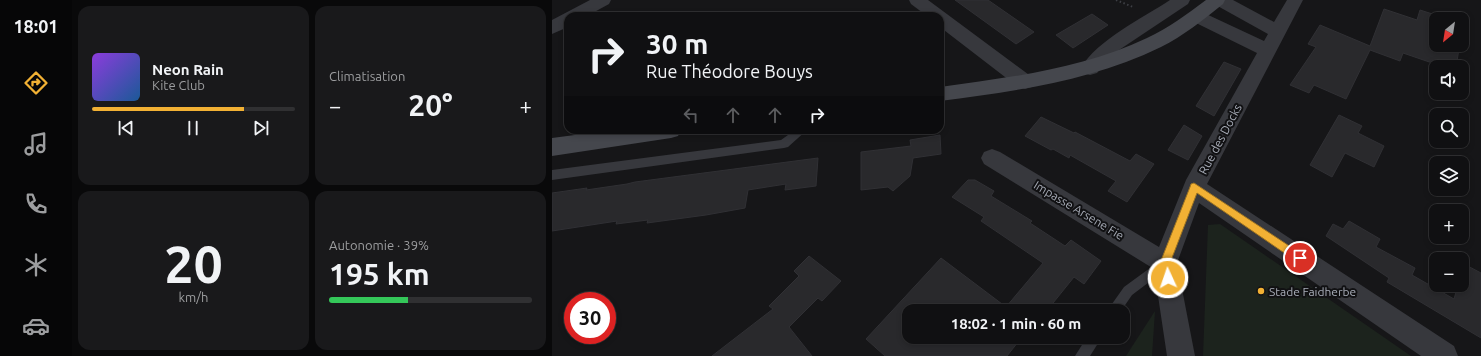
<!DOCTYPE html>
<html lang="fr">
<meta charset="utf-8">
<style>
:root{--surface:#101012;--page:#19191b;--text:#f1f3f6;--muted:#9c9d9f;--line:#303032;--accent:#f2b134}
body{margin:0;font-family:Ubuntu,sans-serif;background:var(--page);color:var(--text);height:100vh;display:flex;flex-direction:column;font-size:15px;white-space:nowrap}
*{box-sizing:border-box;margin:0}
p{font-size:13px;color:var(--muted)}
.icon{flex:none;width:22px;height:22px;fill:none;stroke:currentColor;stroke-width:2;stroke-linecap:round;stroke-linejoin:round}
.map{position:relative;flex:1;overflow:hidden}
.sheet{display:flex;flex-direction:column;gap:6px;padding:6px;background:#09090a;width:480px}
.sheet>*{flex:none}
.top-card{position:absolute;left:12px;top:12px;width:380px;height:122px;border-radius:12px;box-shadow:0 2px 6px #0003,0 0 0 1px var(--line);background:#101012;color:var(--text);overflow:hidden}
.needle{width:26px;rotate:210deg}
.controls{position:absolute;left:877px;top:12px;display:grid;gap:8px}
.controls a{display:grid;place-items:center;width:40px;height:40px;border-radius:8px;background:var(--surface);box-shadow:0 2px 6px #0003,0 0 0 1px var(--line);font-size:20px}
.speed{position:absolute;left:12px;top:292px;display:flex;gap:8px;font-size:20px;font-weight:700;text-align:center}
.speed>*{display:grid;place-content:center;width:52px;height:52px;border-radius:50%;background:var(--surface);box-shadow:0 2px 6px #0003,0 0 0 1px var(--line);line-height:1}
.speed .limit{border:6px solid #d22;background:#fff;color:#111}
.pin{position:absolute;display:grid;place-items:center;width:34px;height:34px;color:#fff;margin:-17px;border:2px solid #fff;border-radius:50%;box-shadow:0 1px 4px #0007}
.me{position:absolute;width:44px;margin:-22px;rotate:357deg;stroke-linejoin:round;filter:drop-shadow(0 0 3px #0008)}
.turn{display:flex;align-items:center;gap:14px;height:84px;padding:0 16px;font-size:18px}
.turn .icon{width:52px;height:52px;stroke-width:2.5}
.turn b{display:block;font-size:28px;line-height:34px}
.lanes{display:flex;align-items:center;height:38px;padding:0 16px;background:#0003;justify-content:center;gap:20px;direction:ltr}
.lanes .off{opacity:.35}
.big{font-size:30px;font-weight:600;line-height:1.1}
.sheet .card{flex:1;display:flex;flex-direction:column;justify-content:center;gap:6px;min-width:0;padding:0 14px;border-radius:12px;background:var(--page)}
.sheet .dial{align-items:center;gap:0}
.dial b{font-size:52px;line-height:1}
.song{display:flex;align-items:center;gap:12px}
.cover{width:48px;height:48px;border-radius:6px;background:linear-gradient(135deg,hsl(270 70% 55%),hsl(210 70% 35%))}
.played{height:4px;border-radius:2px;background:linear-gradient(90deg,var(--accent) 75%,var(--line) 75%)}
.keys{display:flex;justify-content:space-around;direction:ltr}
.heat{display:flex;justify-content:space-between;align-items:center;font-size:22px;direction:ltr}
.charge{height:6px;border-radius:3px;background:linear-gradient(90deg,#34c759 39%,var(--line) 0)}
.sheet .tiles{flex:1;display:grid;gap:6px;grid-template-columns:repeat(2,1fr)}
.trip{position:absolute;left:350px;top:304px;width:228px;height:40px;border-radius:12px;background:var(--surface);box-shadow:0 2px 6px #0003,0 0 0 1px var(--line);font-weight:600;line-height:40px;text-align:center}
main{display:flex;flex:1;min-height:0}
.tabs{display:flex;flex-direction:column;width:72px;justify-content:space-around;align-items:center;background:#060607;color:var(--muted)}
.tabs .icon{width:28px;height:28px}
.tabs .on{color:var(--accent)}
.tabs b{font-size:18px;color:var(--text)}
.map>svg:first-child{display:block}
.green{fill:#1c231d}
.building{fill:#29292c;stroke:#303034}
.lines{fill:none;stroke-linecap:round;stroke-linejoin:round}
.path{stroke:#3d3f44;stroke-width:2;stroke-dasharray:1.5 2.5;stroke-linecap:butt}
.service{fill:#37383d;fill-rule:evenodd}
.minor{fill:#37383d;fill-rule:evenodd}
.secondary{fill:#45474d;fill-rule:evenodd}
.route{fill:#f2b134;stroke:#9d7322}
.poi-dot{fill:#f2b134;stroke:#111113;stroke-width:1.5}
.labels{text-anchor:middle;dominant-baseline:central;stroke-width:4;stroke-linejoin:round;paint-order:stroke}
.street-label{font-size:12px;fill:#a8adb8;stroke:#111113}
.poi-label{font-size:12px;fill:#a8adb8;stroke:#111113;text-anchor:start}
</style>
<main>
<nav class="tabs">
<b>18:01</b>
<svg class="icon on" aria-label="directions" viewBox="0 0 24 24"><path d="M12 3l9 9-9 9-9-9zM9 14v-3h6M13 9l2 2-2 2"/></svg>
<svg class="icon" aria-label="music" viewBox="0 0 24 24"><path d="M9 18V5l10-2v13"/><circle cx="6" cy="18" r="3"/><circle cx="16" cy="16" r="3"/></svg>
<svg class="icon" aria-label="phone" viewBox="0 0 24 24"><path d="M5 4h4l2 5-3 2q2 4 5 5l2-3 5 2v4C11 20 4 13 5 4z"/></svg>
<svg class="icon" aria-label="climate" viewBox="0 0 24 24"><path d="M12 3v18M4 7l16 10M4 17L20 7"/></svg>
<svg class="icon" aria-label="car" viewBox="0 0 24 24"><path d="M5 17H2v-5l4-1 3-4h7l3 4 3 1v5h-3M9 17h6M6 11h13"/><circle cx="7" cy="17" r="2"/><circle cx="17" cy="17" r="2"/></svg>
</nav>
<section class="sheet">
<div class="tiles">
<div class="card">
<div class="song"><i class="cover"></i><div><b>Neon Rain</b><p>Kite Club</p></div></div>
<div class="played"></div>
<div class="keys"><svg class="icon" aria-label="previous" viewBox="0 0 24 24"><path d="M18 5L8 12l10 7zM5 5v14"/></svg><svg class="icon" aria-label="pause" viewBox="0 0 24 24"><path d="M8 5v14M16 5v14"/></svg><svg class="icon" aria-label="next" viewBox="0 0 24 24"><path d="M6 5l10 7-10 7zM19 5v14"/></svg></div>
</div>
<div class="card"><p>Climatisation</p>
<div class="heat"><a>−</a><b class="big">20°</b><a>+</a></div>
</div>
<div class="card dial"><b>20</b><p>km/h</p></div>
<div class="card"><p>Autonomie · 39%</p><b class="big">195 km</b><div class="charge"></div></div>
</div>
</section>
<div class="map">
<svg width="929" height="356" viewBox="0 0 929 356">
<rect width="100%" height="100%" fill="#161618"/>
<g class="green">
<path d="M 668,224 L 859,356 L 651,356 L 656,225 Z"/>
<path d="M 603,311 L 600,356 L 574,356 Z"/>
</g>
<g class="building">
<path d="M 403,0 L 436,0 L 482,32 L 464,44 Z"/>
<path d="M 832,9 L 865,20 L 868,10 L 896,19 L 884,19 L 884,45 L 907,49 L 904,67 L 892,67 L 851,53 L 848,61 L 818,50 L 794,99 L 762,85 L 757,93 L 738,85 L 764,47 L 756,44 L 768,25 L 818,46 Z"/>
<path d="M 540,14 L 556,25 L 521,48 L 504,35 Z"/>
<path d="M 672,62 L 689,69 L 662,116 L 644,106 Z"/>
<path d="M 787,115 L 810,126 L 806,133 L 832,146 L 822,167 L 793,153 L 780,177 L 758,165 Z"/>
<path d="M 489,117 L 522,133 L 523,132 L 578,161 L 584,154 L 602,164 L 575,202 L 556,191 L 564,181 L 518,155 L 517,158 L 501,149 L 499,150 L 473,136 Z"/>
<path d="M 632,125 L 650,136 L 636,160 L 616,150 Z"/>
<path d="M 388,135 L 389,154 L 361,158 L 358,176 L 341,191 L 336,187 L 309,190 L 309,152 L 359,146 L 358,140 Z"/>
<path d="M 266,158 L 264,186 L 233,190 L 234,184 L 196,190 L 193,208 L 154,215 L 95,223 L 96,220 L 64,224 L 65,221 L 0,231 L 0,193 L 35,188 L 34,190 L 75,184 L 83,182 Z"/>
<path d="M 416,180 L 423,180 L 442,191 L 439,196 L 480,221 L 478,223 L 513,246 L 519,240 L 549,261 L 532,284 L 522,277 L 497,308 L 493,306 L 489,311 L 357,311 L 357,337 L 470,337 L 455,356 L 333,356 L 314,339 L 389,258 L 454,307 L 491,263 L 429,221 L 432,217 L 400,197 Z"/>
<path d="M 797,221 L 828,239 L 824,247 L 863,268 L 860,275 L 902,299 L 906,285 L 910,285 L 912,264 L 929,273 L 929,338 L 835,282 L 837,278 L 774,236 L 781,224 L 791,229 Z"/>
<path d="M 257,256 L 289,281 L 270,301 L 266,298 L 237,327 L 260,356 L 160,356 L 221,309 L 217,306 L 247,276 L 242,271 Z"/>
</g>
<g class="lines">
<path class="path" d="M 564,0 L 581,7"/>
<g class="service">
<path d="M 243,130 L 255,130 L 236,147 L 232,148 L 0,180 L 0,170 L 229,140 Z"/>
<path d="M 613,257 L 617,259 L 619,263 L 617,267 L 580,295 L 569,311 L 555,311 L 572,287 Z"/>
<path d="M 535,337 L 550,337 L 538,356 L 523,356 Z"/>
</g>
<g class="minor">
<path d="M 38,0 L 59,0 L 57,4 L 35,16 L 16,16 L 16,27 L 0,34 L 0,20 Z"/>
<path d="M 357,0 L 376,0 L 480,77 L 483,82 L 480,87 L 473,89 L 466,87 L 388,27 L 388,16 L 375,16 L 359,4 Z"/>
<path d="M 618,0 L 638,0 L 636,4 L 561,54 L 545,73 L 538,75 L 531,73 L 529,68 C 545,40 591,18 618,0 Z"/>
<path d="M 660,0 L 681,0 L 722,22 L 735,0 L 751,0 L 655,184 L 902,346 L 906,356 L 869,356 L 647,203 L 625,263 L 643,356 L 615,356 L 602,269 L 432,164 L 429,158 L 432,152 L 440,149 L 448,152 L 607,247 L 634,180 L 705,53 L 640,21 L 637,17 L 640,13 L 646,11 L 652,13 L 712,41 L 716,34 L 662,4 Z"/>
</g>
<g class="secondary">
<path d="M 654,0 L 673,0 L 671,4 C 651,20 631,36 609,47 C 540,81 463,91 388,101 L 388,87 C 459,77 530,69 595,38 C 617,28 635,14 654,0 Z"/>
<path d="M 61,130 L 129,130 L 126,136 L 119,138 L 0,156 L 0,138 Z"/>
</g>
</g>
<path class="route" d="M 642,183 L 751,255 L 753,258 L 751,261 L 748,263 L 744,261 L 645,193 L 618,263 L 621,278 L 620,282 L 616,283 L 612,282 L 608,263 L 638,187 L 639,184 Z"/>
<circle class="poi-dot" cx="709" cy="291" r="4"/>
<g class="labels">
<g class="street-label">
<text transform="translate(668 139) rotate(-62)">Rue des Docks</text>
<text transform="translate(527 210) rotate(31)">Impasse Arsene Fie</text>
</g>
<g class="poi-label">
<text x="717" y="291">Stade Faidherbe</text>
</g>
</g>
</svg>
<div class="controls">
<a><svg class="needle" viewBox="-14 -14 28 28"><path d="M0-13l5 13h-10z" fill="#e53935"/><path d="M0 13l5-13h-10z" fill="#9c9d9f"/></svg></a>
<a><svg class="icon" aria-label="sound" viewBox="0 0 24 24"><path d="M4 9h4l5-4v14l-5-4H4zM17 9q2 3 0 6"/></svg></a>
<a><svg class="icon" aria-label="search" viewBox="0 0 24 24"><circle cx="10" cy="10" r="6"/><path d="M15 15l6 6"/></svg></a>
<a><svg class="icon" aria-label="layers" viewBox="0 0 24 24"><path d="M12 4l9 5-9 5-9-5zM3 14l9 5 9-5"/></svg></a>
<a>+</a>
<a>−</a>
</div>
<div class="speed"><div class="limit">30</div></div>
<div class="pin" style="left:748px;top:258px;background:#d93025"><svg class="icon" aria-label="arrive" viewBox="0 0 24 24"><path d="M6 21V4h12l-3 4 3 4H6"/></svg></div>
<svg class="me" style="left:616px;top:278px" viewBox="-20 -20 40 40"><circle r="17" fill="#f2b134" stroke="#fff" stroke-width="3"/><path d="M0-11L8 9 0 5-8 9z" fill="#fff"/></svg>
<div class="trip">18:02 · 1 min · 60 m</div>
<div class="top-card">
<div class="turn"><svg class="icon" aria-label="right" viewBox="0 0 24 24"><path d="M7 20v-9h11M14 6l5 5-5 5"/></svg><div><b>30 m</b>Rue Théodore Bouys</div></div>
<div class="lanes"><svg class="icon off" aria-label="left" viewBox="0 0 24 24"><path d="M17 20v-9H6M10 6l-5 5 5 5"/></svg><svg class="icon off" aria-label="ahead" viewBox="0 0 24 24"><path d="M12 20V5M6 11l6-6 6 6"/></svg><svg class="icon off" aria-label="ahead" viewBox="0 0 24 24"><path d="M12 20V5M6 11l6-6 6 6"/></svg><svg class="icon" aria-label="right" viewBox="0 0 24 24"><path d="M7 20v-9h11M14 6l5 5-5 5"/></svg></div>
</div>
</div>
</main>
